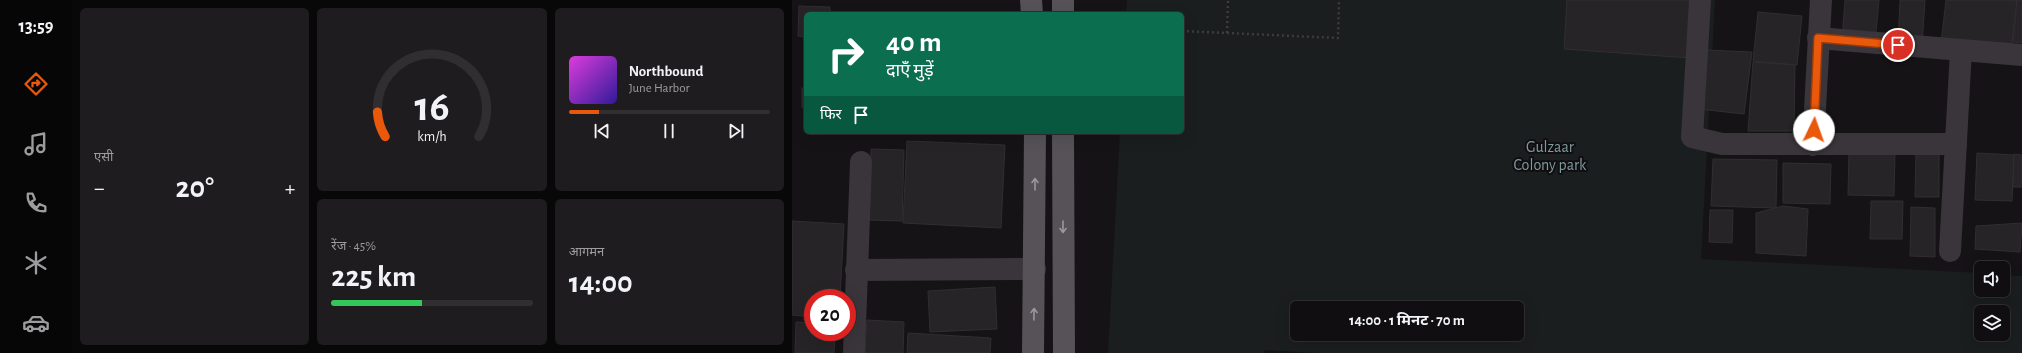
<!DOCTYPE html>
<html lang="hi">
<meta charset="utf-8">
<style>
:root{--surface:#100e10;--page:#1e1c1e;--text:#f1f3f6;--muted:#9c9c9f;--line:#302e30;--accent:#ea580c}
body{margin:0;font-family:"Alegreya Sans","Noto Sans Devanagari",sans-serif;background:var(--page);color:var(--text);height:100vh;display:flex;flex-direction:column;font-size:15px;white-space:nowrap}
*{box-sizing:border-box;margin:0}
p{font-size:13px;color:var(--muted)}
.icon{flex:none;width:22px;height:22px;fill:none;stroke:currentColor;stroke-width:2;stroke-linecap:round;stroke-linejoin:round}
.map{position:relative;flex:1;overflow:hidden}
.panel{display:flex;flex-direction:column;gap:8px;padding:8px;background:#090809;width:720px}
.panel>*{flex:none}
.top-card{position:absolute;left:12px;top:12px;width:380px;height:122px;border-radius:6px;box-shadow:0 4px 16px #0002,0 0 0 1px var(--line);background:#0b6e4f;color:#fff;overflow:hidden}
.fabs{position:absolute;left:1182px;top:261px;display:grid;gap:8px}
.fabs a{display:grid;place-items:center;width:36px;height:36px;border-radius:6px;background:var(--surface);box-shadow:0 4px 16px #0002,0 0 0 1px var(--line);font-size:20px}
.speed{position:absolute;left:12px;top:289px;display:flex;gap:8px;font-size:20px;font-weight:700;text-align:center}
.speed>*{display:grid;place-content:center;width:52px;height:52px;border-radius:50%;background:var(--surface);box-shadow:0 4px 16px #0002,0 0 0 1px var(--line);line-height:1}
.speed .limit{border:6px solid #d22;background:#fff;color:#111}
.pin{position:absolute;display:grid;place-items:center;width:34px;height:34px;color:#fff;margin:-17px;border:2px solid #fff;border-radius:50%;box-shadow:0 1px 4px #0007}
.me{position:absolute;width:44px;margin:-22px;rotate:3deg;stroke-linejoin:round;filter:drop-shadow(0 0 3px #0008)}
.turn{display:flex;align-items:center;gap:14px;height:84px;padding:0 16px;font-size:18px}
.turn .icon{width:52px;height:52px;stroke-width:2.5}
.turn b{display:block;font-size:28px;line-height:34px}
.then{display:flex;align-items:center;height:38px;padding:0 16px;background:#0003;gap:8px;font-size:15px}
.big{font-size:30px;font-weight:700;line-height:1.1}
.panel .widget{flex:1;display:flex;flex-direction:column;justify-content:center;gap:6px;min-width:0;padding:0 14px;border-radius:6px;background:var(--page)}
.panel .dial{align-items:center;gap:0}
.dial svg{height:104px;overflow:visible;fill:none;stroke:var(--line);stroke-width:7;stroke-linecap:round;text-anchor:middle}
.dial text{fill:var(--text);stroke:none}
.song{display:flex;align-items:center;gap:12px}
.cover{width:48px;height:48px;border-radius:6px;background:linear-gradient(135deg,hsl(300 70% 55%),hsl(250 70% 35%))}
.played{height:4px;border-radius:2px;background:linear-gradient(90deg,var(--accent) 15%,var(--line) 15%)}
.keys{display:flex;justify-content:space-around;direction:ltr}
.heat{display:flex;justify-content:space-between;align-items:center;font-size:22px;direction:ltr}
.charge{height:6px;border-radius:3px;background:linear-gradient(90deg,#34c759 45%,var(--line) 0)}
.panel .tiles{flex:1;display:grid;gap:8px;grid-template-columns:repeat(3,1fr)}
.widget:first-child{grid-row:span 2}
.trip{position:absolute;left:498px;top:301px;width:234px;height:40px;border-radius:6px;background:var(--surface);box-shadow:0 4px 16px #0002,0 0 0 1px var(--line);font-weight:700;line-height:40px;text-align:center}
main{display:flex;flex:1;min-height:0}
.dock{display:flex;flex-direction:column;width:72px;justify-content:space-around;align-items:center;background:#060606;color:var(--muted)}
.dock .icon{width:28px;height:28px}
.dock .active{color:var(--accent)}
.dock b{font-size:18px;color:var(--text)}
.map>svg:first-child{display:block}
.green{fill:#1a1e1f;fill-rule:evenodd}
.building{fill:#262426;stroke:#312e31}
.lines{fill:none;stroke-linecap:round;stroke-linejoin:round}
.path{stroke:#3f3b40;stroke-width:2.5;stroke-dasharray:2 3;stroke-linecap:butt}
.minor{stroke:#39353a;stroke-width:22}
.major{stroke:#575158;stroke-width:22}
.oneway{stroke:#9e95a2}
.route-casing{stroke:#983908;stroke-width:10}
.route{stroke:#ea580c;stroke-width:7}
.labels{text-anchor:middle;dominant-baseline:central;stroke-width:4;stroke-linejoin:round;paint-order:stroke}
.park-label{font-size:16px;fill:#7f9b9e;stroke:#100e10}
</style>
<main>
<nav class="dock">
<b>13:59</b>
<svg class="icon active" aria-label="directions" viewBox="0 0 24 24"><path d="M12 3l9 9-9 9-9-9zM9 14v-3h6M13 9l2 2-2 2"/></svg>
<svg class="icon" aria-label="music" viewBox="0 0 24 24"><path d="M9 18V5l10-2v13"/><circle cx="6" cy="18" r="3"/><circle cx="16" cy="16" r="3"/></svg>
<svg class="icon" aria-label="phone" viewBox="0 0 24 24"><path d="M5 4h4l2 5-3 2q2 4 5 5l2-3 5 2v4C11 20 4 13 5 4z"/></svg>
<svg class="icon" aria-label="climate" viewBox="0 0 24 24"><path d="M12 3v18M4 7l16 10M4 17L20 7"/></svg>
<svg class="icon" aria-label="car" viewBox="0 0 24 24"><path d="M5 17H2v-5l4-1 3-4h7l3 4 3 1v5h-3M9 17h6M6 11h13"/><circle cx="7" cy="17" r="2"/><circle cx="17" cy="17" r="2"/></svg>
</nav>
<section class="panel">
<div class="tiles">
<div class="widget"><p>एसी</p>
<div class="heat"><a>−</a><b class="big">20°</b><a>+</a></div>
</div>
<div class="widget dial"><svg viewBox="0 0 100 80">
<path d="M14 69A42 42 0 1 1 86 69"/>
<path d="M14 69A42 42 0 0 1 8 50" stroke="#ea580c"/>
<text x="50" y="56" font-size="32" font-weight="700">16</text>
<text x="50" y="72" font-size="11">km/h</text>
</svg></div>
<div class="widget">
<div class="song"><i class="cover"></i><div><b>Northbound</b><p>June Harbor</p></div></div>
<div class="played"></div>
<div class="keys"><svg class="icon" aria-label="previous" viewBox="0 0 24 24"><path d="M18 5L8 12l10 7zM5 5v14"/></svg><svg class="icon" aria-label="pause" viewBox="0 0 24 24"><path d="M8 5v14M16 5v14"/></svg><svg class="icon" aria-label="next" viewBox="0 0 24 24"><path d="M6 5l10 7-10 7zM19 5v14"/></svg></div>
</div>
<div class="widget"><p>रेंज · 45%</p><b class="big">225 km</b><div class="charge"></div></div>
<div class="widget"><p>आगमन</p><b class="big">14:00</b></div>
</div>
</section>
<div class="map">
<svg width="1230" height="353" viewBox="0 0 1230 353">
<rect width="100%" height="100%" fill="#151315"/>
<path class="green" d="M 335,0 L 923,0 L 909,259 L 1189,273 L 1189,290 L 1211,290 L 1211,275 L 1230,276 L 1230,353 L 524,353 L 472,350 L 472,353 L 316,353 L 328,132 L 390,132 L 390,14 L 334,14 ZM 505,308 L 725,308 L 725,334 L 505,334 ZM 1189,312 L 1211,312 L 1211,334 L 1189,334 Z"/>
<g class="building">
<path d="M 775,0 L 902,0 L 898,58 L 772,49 Z"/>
<path d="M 1053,0 L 1087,0 L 1083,42 L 1050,39 Z"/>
<path d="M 1108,0 L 1133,0 L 1130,46 L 1106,44 Z"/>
<path d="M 1154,0 L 1225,0 L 1219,51 L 1149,43 Z"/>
<path d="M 1225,0 L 1230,0 L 1230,43 L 1221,42 Z"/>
<path d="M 7,6 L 38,7 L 38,14 L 14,14 L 14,37 L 6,36 Z"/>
<path d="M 966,12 L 1010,16 L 1005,65 L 961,61 Z"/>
<path d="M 914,50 L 960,52 L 952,114 L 907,109 Z"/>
<path d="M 961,62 L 1003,65 L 1002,131 L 956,131 Z"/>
<rect x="10" y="88" width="4" height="19"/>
<path d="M 115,141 L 213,145 L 209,228 L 111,223 Z"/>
<path d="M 79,149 L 112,150 L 110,221 L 77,220 Z"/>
<path d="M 1057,152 L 1103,153 L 1102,196 L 1056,195 Z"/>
<path d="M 1124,153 L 1147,153 L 1147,197 L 1123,197 Z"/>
<path d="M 1185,153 L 1222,155 L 1220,201 L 1183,200 Z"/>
<path d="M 1222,154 L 1230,155 L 1230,187 L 1221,187 Z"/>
<path d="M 921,159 L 985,160 L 984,208 L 919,206 Z"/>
<path d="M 991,163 L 1039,164 L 1038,204 L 991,203 Z"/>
<path d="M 1079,201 L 1111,201 L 1110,239 L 1078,239 Z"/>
<path d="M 991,206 L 1016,209 L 1014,256 L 964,253 L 964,213 Z"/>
<path d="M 1119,207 L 1143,208 L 1143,257 L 1118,256 Z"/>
<path d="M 918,210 L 941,210 L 940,243 L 917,242 Z"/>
<path d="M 0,221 L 52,224 L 48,298 L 21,298 L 21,317 L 0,315 Z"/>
<path d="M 1230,223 L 1228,252 L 1183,249 L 1184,226 Z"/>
<path d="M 203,287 L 205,329 L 138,332 L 136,291 Z"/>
<path d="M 75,320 L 112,322 L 111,353 L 73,353 Z"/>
<path d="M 4,322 L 21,323 L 21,332 L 43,332 L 42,353 L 3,353 Z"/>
<path d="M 116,333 L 199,338 L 198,353 L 115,353 Z"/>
</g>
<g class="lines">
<g class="path">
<path d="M 390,31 L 546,38 L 547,0"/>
<path d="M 435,33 L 436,0"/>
</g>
<g class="minor">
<path d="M 908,0 L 900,137 L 930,144 L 1164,144"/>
<path d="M 1026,38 L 1230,55"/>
<path d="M 1021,145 L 1029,0"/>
<path d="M 1158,251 L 1169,50"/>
<path d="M 64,270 L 243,269"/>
<path d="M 62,353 L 69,162"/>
</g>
<g class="major">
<path d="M 239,0 L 240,14"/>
<path d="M 271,0 L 271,14"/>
<path d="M 271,132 L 272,353"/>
<path d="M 241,353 L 243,132"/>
</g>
</g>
<defs><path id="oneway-shaft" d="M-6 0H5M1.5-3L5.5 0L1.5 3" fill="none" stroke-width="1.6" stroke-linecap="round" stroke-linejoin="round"/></defs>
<g class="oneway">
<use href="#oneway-shaft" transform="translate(243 184) rotate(-90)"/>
<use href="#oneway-shaft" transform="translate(271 227) rotate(90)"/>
<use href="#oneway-shaft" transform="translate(242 314) rotate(-89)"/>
</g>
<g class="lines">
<g class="route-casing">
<path id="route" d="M 1022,130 L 1026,38 L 1106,45"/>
</g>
<use href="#route" class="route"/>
</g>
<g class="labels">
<g class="park-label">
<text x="758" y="147">Gulzaar<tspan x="758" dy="18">Colony park</tspan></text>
</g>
</g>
</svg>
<div class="fabs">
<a><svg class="icon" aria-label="sound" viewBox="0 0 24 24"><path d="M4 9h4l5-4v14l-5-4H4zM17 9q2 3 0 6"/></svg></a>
<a><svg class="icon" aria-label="layers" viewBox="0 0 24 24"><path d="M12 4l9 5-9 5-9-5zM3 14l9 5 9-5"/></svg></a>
</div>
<div class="speed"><div class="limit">20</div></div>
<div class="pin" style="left:1106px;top:45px;background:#d93025"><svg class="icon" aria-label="arrive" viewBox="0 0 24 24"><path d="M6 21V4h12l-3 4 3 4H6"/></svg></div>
<svg class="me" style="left:1022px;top:130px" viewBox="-20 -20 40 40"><circle r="19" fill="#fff"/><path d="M0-13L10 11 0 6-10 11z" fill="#ea580c"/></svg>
<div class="trip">14:00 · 1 मिनट · 70 m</div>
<div class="top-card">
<div class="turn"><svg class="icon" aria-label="right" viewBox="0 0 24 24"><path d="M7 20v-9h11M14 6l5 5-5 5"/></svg><div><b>40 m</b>दाएँ मुड़ें</div></div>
<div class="then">फिर<svg class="icon" aria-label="arrive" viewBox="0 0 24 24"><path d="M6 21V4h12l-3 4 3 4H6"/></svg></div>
</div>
</div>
</main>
